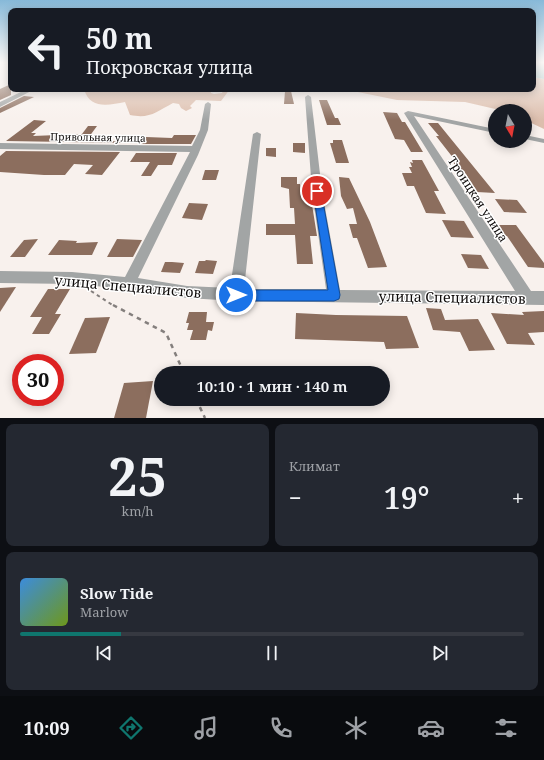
<!DOCTYPE html>
<html lang="ru">
<meta charset="utf-8">
<style>
:root{--surface:#171b24;--page:#242831;--text:#f1f3f6;--muted:#9ea1a6;--line:#363941;--accent:#0f766e}
body{margin:0;font-family:"Noto Serif",serif;background:var(--page);color:var(--text);height:100vh;display:flex;flex-direction:column;font-size:15px;white-space:nowrap}
*{box-sizing:border-box;margin:0}
p{font-size:13px;color:var(--muted)}
.icon{flex:none;width:22px;height:22px;fill:none;stroke:currentColor;stroke-width:2;stroke-linecap:round;stroke-linejoin:round}
.map{position:relative;height:418px;overflow:hidden}
.drawer{display:flex;flex-direction:column;gap:6px;padding:6px;background:#0d0f14;flex:1}
.drawer>*{flex:none}
.top-card{position:absolute;left:8px;top:8px;width:528px;height:84px;border-radius:8px;box-shadow:0 2px 10px #0003;background:#171b24;color:var(--text);overflow:hidden}
.needle{width:26px;rotate:170deg}
.fabs{position:absolute;left:488px;top:104px;display:grid;gap:8px}
.fabs a{display:grid;place-items:center;width:44px;height:44px;border-radius:50%;background:var(--surface);box-shadow:0 2px 10px #0003;font-size:20px}
.speed{position:absolute;left:12px;top:354px;display:flex;gap:8px;font-size:20px;font-weight:700;text-align:center}
.speed>*{display:grid;place-content:center;width:52px;height:52px;border-radius:50%;background:var(--surface);box-shadow:0 2px 10px #0003;line-height:1}
.speed .limit{border:6px solid #d22;background:#fff;color:#111}
.pin{position:absolute;display:grid;place-items:center;width:34px;height:34px;color:#fff;margin:-17px;border:2px solid #fff;border-radius:50%;box-shadow:0 1px 4px #0007}
.me{position:absolute;width:44px;margin:-22px;rotate:90deg;stroke-linejoin:round;filter:drop-shadow(0 0 3px #0008)}
.turn{display:flex;align-items:center;gap:14px;height:84px;padding:0 12px;font-size:18px}
.turn .icon{width:52px;height:52px;stroke-width:2.5}
.turn b{display:block;font-size:28px;line-height:34px}
.big{font-size:30px;font-weight:600;line-height:1.1}
.drawer .card{flex:1;display:flex;flex-direction:column;justify-content:center;gap:6px;min-width:0;padding:0 14px;border-radius:8px;background:var(--page)}
.drawer .dial{align-items:center;gap:0}
.dial b{font-size:52px;line-height:1}
.song{display:flex;align-items:center;gap:12px}
.cover{width:48px;height:48px;border-radius:6px;background:linear-gradient(135deg,hsl(210 70% 55%),hsl(80 70% 35%))}
.played{height:4px;border-radius:2px;background:linear-gradient(90deg,var(--accent) 20%,var(--line) 20%)}
.keys{display:flex;justify-content:space-around;direction:ltr}
.heat{display:flex;justify-content:space-between;align-items:center;font-size:22px;direction:ltr}
.drawer .tiles{flex:1;display:grid;gap:6px;grid-template-columns:1fr 1fr}
.card:last-child{grid-column:span 2}
.trip{position:absolute;left:154px;top:366px;width:236px;height:40px;border-radius:20px;background:var(--surface);box-shadow:0 2px 10px #0003;font-weight:600;line-height:40px;text-align:center}
.menu{display:flex;height:64px;justify-content:space-around;align-items:center;background:#090b0e;color:var(--muted)}
.menu .icon{width:28px;height:28px}
.menu .current{color:var(--accent)}
.menu b{font-size:18px;color:var(--text)}
.map>svg:first-child{display:block}
.green{fill:#dcbead}
.water{fill:#96c1c1}
.building{fill:#8c6e5e}
.lines{fill:none;stroke-linecap:round;stroke-linejoin:round}
.path-far1{stroke:#847f7d;stroke-width:2;stroke-dasharray:3.5 3.5;stroke-linecap:butt}
.path{stroke:#847f7d;stroke-width:2.5;stroke-dasharray:4.5 4.5;stroke-linecap:butt}
.minor{fill:#a2a5a5;fill-rule:evenodd}
.route{fill:#1a73e8;stroke:#114b97}
.labels{text-anchor:middle;dominant-baseline:central;stroke-width:3;stroke-linejoin:round;paint-order:stroke}
.far-street-label{font-size:10px;fill:#0e0b0a;stroke:#fff}
.street-label{font-size:12px;fill:#0e0b0a;stroke:#fff}
.near-street-label{font-size:14px;fill:#0e0b0a;stroke:#fff}
</style>
<div class="map">
<svg width="544" height="418" viewBox="0 0 544 418">
<rect width="100%" height="100%" fill="#f8f1ed"/>
<g class="green">
<path d="M 533,77 L 544,79 L 544,129 L 525,120 L 525,111 L 504,111 L 465,102 L 397,100 L 343,89 L 533,89 Z"/>
<path d="M 84,89 L 210,89 L 211,93 L 214,94 L 222,93 L 224,89 L 230,89 L 221,101 L 196,100 L 190,106 L 192,108 L 186,111 L 181,108 L 179,104 L 173,103 C 156,112 150,119 130,115 L 125,102 C 109,105 90,110 84,89 Z"/>
</g>
<path class="water" d="M 533,62 L 544,62 L 544,79 L 533,77 Z"/>
<g class="building">
<path d="M 11,84 L 11,95 L 0,100 L 0,89 Z"/>
<path d="M 285,91 L 291,91 L 294,104 L 284,104 Z"/>
<path d="M 24,96 L 34,97 L 0,113 L 0,108 Z"/>
<path d="M 319,100 L 327,100 L 335,118 L 338,118 L 341,125 L 327,125 Z"/>
<path d="M 383,112 L 397,113 L 402,122 L 405,122 L 423,152 L 411,152 L 404,140 L 395,139 Z"/>
<path d="M 34,120 L 46,121 L 31,133 L 36,133 L 33,136 L 82,134 L 88,126 L 97,126 L 86,141 L 129,141 L 127,143 L 6,141 Z"/>
<path d="M 428,123 L 438,123 L 495,193 L 477,192 L 464,171 L 459,171 L 451,159 L 454,159 L 436,136 L 439,136 Z"/>
<path d="M 174,135 L 196,135 L 191,144 L 142,144 L 146,137 L 172,138 Z"/>
<path d="M 333,140 L 342,140 L 349,163 L 336,163 L 330,143 L 333,143 Z"/>
<path d="M 293,143 L 305,143 L 305,153 L 293,152 Z"/>
<path d="M 266,148 L 276,148 L 276,157 L 266,156 Z"/>
<path d="M 6,151 L 120,152 L 102,175 L 85,174 L 93,165 L 74,164 L 65,175 L 44,175 L 0,172 L 0,156 Z"/>
<path d="M 136,153 L 177,153 L 172,165 L 158,165 L 151,176 L 141,176 L 150,162 L 130,162 Z"/>
<path d="M 412,160 L 422,160 L 439,191 L 434,191 L 446,214 L 426,213 L 414,186 L 407,186 L 402,173 L 412,173 L 409,167 L 412,167 L 410,162 L 413,163 Z"/>
<path d="M 205,170 L 219,170 L 216,180 L 202,180 Z"/>
<path d="M 281,177 L 297,177 L 297,184 L 300,184 L 300,192 L 310,192 L 317,236 L 310,236 L 313,264 L 297,264 L 295,235 L 266,235 L 266,224 L 295,224 L 294,208 L 290,208 L 289,189 L 281,187 Z"/>
<path d="M 339,177 L 349,178 L 370,222 L 387,267 L 368,268 L 357,238 L 353,238 L 349,224 L 357,224 L 353,208 L 347,209 L 341,196 Z"/>
<path d="M 495,199 L 517,200 L 527,213 L 504,212 Z"/>
<path d="M 189,203 L 208,204 L 202,220 L 182,218 Z"/>
<path d="M 442,220 L 464,221 L 474,238 L 451,237 Z"/>
<path d="M 494,225 L 516,225 L 544,263 L 544,268 L 528,267 L 507,236 L 502,236 Z"/>
<path d="M 38,239 L 25,257 L 10,257 L 24,240 Z"/>
<path d="M 117,239 L 142,240 L 133,257 L 107,257 Z"/>
<path d="M 59,240 L 77,241 L 76,243 L 98,242 L 92,255 L 48,255 Z"/>
<path d="M 461,254 L 481,255 L 489,269 L 468,268 Z"/>
<path d="M 206,260 L 217,261 L 213,274 L 195,273 L 199,261 L 205,261 Z"/>
<path d="M 165,262 L 172,262 L 184,263 L 180,273 L 161,272 Z"/>
<path d="M 16,287 L 0,312 L 0,288 Z"/>
<path d="M 48,289 L 70,289 L 55,314 L 61,314 L 49,334 L 32,334 L 42,317 L 30,317 Z"/>
<path d="M 426,308 L 441,309 L 445,320 L 478,319 L 495,350 L 469,351 L 460,332 L 433,330 Z"/>
<path d="M 544,311 L 544,332 L 528,333 L 535,345 L 507,344 L 491,313 L 524,315 L 522,312 Z"/>
<path d="M 189,312 L 207,312 L 206,322 L 214,322 L 212,331 L 208,330 L 206,340 L 190,340 L 193,330 L 187,330 L 189,323 L 186,323 Z"/>
<path d="M 296,313 L 336,315 L 407,316 L 419,348 L 386,349 L 384,342 L 295,339 Z"/>
<path d="M 110,317 L 96,353 L 69,354 L 85,318 Z"/>
<path d="M 153,381 L 146,418 L 114,418 L 124,383 Z"/>
</g>
<g class="lines">
<path class="path-far1" d="M 91,291 L 114,306"/>
<g class="path">
<path d="M 113,305 L 166,333 L 184,373"/>
<path d="M 196,399 L 205,418"/>
</g>
<g class="minor">
<path d="M 27,89 L 35,89 L 0,107 L 0,102 Z"/>
<path d="M 308,95 L 311,97 L 322,191 L 340,290 L 515,291 L 404,113 L 408,111 L 495,129 L 495,133 L 414,116 L 531,291 L 544,291 L 544,305 L 236,301 L 187,298 L 129,289 L 72,284 L 0,283 L 0,271 L 72,272 L 125,277 L 190,152 L 0,149 L 0,143 L 192,146 L 200,130 L 205,104 L 208,102 L 211,104 L 208,130 L 198,155 L 138,278 L 187,286 L 230,288 L 253,134 L 257,132 L 261,134 L 244,289 L 326,289 L 312,191 L 305,97 Z"/>
<path d="M 525,135 L 544,139 L 544,143 L 525,139 Z"/>
</g>
</g>
<linearGradient id="sky" x2="0" y2="1"><stop stop-color="#87b9d8"/><stop offset="0.52" stop-color="#fcf9f7"/><stop offset="1" stop-color="#fcf9f7" stop-opacity="0"/></linearGradient>
<rect width="544" height="120" fill="url(#sky)"/>
<path class="route" d="M 314,189 L 320,189 L 321,191 L 340,295 L 339,299 L 334,301 L 236,301 L 232,299 L 231,295 L 232,291 L 236,290 L 328,290 L 313,191 Z"/>
<g class="labels">
<g class="far-street-label">
<text transform="translate(98 137) rotate(1)">Привольная улица</text>
</g>
<g class="street-label">
<text transform="translate(478 199) rotate(57)">Троицкая улица</text>
</g>
<g class="near-street-label">
<text transform="translate(128 286) rotate(5)">улица Специалистов</text>
<text transform="translate(452 297) rotate(1)">улица Специалистов</text>
</g>
</g>
</svg>
<div class="fabs">
<a><svg class="needle" viewBox="-14 -14 28 28"><path d="M0-13l5 13h-10z" fill="#e53935"/><path d="M0 13l5-13h-10z" fill="#9ea1a6"/></svg></a>
</div>
<div class="speed"><div class="limit">30</div></div>
<div class="pin" style="left:317px;top:191px;background:#d93025"><svg class="icon" aria-label="arrive" viewBox="0 0 24 24"><path d="M6 21V4h12l-3 4 3 4H6"/></svg></div>
<svg class="me" style="left:236px;top:295px" viewBox="-20 -20 40 40"><circle r="17" fill="#1a73e8" stroke="#fff" stroke-width="3"/><path d="M0-11L8 9 0 5-8 9z" fill="#fff"/></svg>
<div class="trip">10:10 · 1 мин · 140 m</div>
<div class="top-card">
<div class="turn"><svg class="icon" aria-label="left" viewBox="0 0 24 24"><path d="M17 20v-9H6M10 6l-5 5 5 5"/></svg><div><b>50 m</b>Покровская улица</div></div>
</div>
</div>
<section class="drawer">
<div class="tiles">
<div class="card dial"><b>25</b><p>km/h</p></div>
<div class="card"><p>Климат</p>
<div class="heat"><a>−</a><b class="big">19°</b><a>+</a></div>
</div>
<div class="card">
<div class="song"><i class="cover"></i><div><b>Slow Tide</b><p>Marlow</p></div></div>
<div class="played"></div>
<div class="keys"><svg class="icon" aria-label="previous" viewBox="0 0 24 24"><path d="M18 5L8 12l10 7zM5 5v14"/></svg><svg class="icon" aria-label="pause" viewBox="0 0 24 24"><path d="M8 5v14M16 5v14"/></svg><svg class="icon" aria-label="next" viewBox="0 0 24 24"><path d="M6 5l10 7-10 7zM19 5v14"/></svg></div>
</div>
</div>
</section>
<nav class="menu">
<b>10:09</b>
<svg class="icon current" aria-label="directions" viewBox="0 0 24 24"><path d="M12 3l9 9-9 9-9-9zM9 14v-3h6M13 9l2 2-2 2"/></svg>
<svg class="icon" aria-label="music" viewBox="0 0 24 24"><path d="M9 18V5l10-2v13"/><circle cx="6" cy="18" r="3"/><circle cx="16" cy="16" r="3"/></svg>
<svg class="icon" aria-label="phone" viewBox="0 0 24 24"><path d="M5 4h4l2 5-3 2q2 4 5 5l2-3 5 2v4C11 20 4 13 5 4z"/></svg>
<svg class="icon" aria-label="climate" viewBox="0 0 24 24"><path d="M12 3v18M4 7l16 10M4 17L20 7"/></svg>
<svg class="icon" aria-label="car" viewBox="0 0 24 24"><path d="M5 17H2v-5l4-1 3-4h7l3 4 3 1v5h-3M9 17h6M6 11h13"/><circle cx="7" cy="17" r="2"/><circle cx="17" cy="17" r="2"/></svg>
<svg class="icon" aria-label="filters" viewBox="0 0 24 24"><path d="M4 7h16M4 17h16"/><circle cx="9" cy="7" r="2"/><circle cx="15" cy="17" r="2"/></svg>
</nav>
